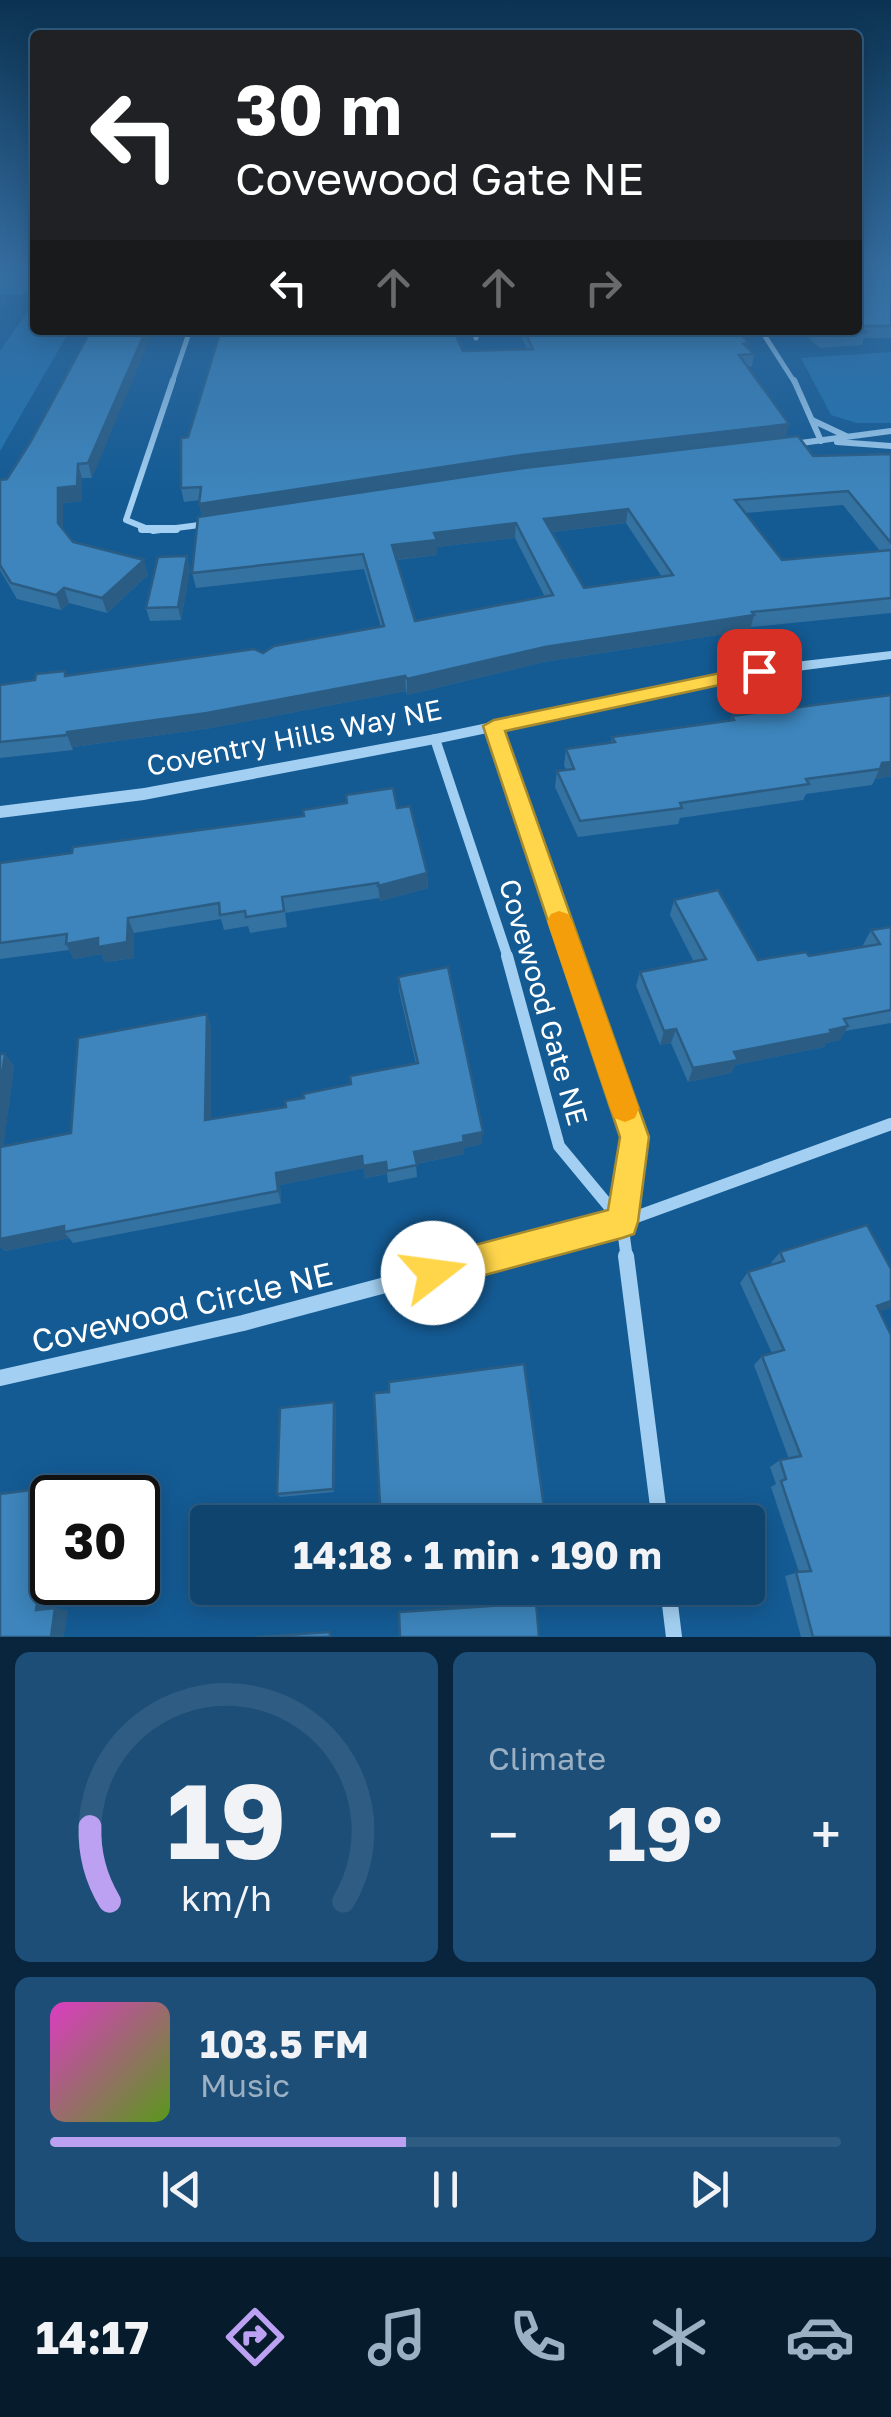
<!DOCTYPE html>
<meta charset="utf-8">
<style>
:root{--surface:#0f446f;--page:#1d4e77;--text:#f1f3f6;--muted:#9bb0c3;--line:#2f5c82;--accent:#bca0f2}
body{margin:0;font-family:"Golos Text",sans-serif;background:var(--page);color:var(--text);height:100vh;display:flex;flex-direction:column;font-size:38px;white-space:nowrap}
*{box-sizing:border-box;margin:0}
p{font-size:32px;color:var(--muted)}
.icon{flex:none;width:55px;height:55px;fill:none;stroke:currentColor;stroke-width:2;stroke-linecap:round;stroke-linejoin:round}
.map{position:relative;height:1637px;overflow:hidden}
.side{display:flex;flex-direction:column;gap:15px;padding:15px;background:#08253d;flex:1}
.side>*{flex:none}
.top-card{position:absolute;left:30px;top:30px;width:832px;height:305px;border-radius:10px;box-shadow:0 5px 25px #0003,0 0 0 2px var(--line);background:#202124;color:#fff;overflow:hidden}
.speed{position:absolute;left:30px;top:1475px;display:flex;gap:20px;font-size:50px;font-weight:700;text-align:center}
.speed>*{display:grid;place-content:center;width:130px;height:130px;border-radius:50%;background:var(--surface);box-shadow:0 5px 25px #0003,0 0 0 2px var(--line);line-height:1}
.speed .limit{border:5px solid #111;border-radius:15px;background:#fff;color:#111}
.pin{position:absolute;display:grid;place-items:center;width:85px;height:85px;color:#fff;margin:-42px;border-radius:20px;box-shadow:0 5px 15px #0006}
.me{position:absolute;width:110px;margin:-55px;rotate:75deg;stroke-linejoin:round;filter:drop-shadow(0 0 8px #0008)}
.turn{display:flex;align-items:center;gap:35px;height:210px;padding:0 40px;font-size:45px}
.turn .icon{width:130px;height:130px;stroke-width:2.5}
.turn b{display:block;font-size:70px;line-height:85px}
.lanes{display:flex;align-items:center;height:95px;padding:0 40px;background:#0003;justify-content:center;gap:50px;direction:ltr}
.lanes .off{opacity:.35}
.big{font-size:75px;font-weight:700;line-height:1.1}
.side .tile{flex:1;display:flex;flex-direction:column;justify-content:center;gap:15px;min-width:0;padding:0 35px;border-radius:15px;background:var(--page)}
.side .dial{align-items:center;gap:0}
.dial svg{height:260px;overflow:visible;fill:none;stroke:var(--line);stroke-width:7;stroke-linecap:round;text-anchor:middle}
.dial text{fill:var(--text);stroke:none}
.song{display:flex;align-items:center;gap:30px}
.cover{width:120px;height:120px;border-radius:15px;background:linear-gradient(135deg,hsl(310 70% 55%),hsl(90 70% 35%))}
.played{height:10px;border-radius:5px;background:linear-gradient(90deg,var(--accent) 45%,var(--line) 45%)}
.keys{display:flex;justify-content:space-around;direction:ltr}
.heat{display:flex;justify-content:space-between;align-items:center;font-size:55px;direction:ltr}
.side .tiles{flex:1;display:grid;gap:15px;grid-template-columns:1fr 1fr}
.tile:last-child{grid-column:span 2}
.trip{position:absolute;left:190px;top:1505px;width:575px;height:100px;border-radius:10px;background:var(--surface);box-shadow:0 5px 25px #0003,0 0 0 2px var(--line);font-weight:700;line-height:100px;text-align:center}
.tab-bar{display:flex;height:160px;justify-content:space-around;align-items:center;background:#061b2c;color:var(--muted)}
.tab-bar .icon{width:70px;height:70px}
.tab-bar .on{color:var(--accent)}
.tab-bar b{font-size:45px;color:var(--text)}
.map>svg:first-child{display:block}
.green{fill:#2374b1}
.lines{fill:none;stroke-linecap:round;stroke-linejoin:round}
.minor-far5{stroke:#a3d0f2;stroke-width:5}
.minor-far4{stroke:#a3d0f2;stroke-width:6}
.minor-far3{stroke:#a3d0f2;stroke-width:8}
.minor-far2{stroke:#a3d0f2;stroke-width:10}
.minor-far1{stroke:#a3d0f2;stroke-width:12}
.minor{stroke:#a3d0f2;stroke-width:16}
.tertiary{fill:#a3d0f2;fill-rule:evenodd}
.wall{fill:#3472a2;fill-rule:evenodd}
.shaded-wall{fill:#2b5d84}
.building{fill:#3d85bc;stroke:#2b5d84;stroke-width:2.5;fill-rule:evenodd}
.route{fill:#ffd54a;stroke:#a68a30;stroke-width:2.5}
.slow{fill:#f59e0b}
.labels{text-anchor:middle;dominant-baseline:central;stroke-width:10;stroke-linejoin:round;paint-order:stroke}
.street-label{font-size:28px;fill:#fff;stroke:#145b94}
.near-street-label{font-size:32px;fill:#fff;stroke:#145b94}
</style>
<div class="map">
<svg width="891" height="1637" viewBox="0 0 891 1637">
<rect width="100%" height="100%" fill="#145b94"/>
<g class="green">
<path d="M 0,264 L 35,264 L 35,294 L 0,295 Z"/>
<path d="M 35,301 L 35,330 L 70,330 L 0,451 L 0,351 Z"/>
<path d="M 891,352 L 891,423 L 857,423 L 831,415 L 801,358 Z"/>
</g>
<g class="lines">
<g class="minor-far5">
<path d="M 474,330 L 476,338"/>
<path d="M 761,330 L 795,383"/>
<path d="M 172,383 L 190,330"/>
</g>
<g class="minor-far4">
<path d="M 173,380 L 126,520 L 153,531 L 207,524"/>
<path d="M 794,380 L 821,441"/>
<path d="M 812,420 L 846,436"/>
<path d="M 837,442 L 891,446"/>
<path d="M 793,444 L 891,431"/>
</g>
<path class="minor-far3" d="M 142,529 L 176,529"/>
<g class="minor-far2">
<path d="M 494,727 L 573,958"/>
<path d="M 435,739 L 508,958"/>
</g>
<g class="minor-far1">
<path d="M 507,956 L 559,1146 L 622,1222"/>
<path d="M 572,956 L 634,1137 L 622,1222 L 627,1259"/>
<path d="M 484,1259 L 622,1222 L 891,1124"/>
</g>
<g class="minor">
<path d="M 626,1256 L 660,1522"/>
<path d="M 0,1378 L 243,1323 L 494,1256"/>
<path d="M 668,1588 L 674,1637"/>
</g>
<path class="tertiary" d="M 891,651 L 891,659 L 759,676 L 435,744 L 144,800 L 0,818 L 0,806 L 144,788 L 435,734 L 759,666 Z"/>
</g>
<g class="wall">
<path d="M 891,264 L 891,338 L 864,338 L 862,345 L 820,348 L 799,330 L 858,330 Z"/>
<path d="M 91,330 L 92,478 L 82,478 L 82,501 L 63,503 L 63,529 L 73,542 L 148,575 L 107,613 L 69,603 L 61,610 L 17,599 L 0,570 L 0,480 L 7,479 L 31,441 Z"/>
<path d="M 518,330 L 738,330 L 749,344 L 748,348 L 754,354 L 752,366 L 747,367 L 786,437 L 813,456 L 891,454 L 891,613 L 751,627 L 750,630 L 544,662 L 407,695 L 406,691 L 211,728 L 73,747 L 73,750 L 0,758 L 0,685 L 35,680 L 65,671 L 66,676 L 263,653 L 381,627 L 364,569 L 196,588 L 192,573 L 202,516 L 200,500 L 184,502 L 181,488 L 188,437 L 463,351 L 527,349 ZM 843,505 L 880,551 L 782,560 L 745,513 ZM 626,523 L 662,577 L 584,588 L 552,532 ZM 515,538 L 545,597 L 415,621 L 396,560 L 437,555 L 437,547 Z"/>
<path d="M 190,568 L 181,620 L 150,621 L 146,608 Z"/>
<path d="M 891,695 L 891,776 L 875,779 L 872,785 L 806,794 L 803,800 L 680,818 L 678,824 L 578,837 L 555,787 L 557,771 L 566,770 L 564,765 L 566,749 L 611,743 L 612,737 L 730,720 L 732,716 Z"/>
<path d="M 397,808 L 427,873 L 428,888 L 380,901 L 379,898 L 285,913 L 287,927 L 250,933 L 248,926 L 224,930 L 221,919 L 134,933 L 134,958 L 105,962 L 101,954 L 74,959 L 69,950 L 0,959 L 0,863 Z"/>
<path d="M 674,900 L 758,960 L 809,956 L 864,947 L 863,945 L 871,930 L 891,927 L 891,1023 L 845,1031 L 840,1040 L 826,1043 L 824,1047 L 735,1065 L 731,1073 L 688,1082 L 671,1043 L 660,1045 L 636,986 L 640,972 L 694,962 L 670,915 Z"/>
<path d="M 398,977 L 482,1144 L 464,1148 L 464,1154 L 416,1164 L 417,1177 L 388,1183 L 387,1174 L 365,1178 L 364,1168 L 280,1185 L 281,1203 L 73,1243 L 69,1238 L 5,1251 L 0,1246 L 5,1054 L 14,1067 L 3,1146 L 71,1133 L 207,1014 L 211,1028 L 211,1119 L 286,1107 L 304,1098 L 416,1064 L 399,991 Z"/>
<path d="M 780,1252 L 879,1312 L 891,1637 L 801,1637 L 785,1576 L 799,1572 L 771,1487 L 776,1484 L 770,1467 L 780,1460 L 789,1459 L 754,1365 L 762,1356 L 772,1353 L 740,1283 L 748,1272 L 772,1265 L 771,1263 Z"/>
<path d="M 336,1406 L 334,1492 L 280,1497 L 277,1494 Z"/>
</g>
<g class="shaded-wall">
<path d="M 146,330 L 154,330 L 92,478 L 88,463 Z"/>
<path d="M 789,424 L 786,437 L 202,517 L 199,504 L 522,455 Z"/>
<path d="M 78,464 L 82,478 L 82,501 L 63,503 L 63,538 L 58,523 L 58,488 Z"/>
<path d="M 628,509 L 626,523 L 543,533 L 544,519 Z"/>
<path d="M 516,523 L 515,538 L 437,547 L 437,555 L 393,560 L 392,545 L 434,533 Z"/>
<path d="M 187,556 L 190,568 L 181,620 L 178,607 Z"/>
<path d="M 144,560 L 148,575 L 107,613 L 102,598 Z"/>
<path d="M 64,588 L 69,603 L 61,610 L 56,595 Z"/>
<path d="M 754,615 L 750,630 L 544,662 L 407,695 L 407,679 L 545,647 Z"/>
<path d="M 405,676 L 406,691 L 211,728 L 73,747 L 73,750 L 67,735 L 67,732 Z"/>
<path d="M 891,762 L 891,776 L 875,779 L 882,763 Z"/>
<path d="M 427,873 L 428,888 L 380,901 L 378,886 Z"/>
<path d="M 128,918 L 134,933 L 134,958 L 105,962 L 101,954 L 74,959 L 66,944 L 98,938 Z"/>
<path d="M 207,1014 L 211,1028 L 211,1133 L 205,1120 Z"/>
<path d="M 848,1026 L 840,1040 L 826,1043 L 824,1047 L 735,1065 L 731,1073 L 688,1082 L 693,1068 L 734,1052 Z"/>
<path d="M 676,1029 L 671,1043 L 660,1045 L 664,1031 Z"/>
<path d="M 5,1054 L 14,1067 L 3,1150 L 0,1154 L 0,1087 Z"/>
<path d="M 483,1132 L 482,1144 L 464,1148 L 464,1154 L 415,1164 L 414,1152 L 463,1136 Z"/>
<path d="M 362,1156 L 386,1162 L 387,1174 L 365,1178 L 364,1168 L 280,1185 L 281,1203 L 278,1191 L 276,1173 Z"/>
<path d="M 64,1226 L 64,1232 L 69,1238 L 5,1251 L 0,1246 L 0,1239 Z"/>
<path d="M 891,1301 L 891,1308 L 865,1316 L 877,1306 Z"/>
<path d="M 334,1402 L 336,1406 L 334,1492 L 333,1489 Z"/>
<path d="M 54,1487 L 66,1493 L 65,1498 L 53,1498 Z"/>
<path d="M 52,1500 L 53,1582 L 49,1612 L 36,1610 Z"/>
<path d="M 55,1608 L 68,1610 L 64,1637 L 51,1637 Z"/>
</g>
<g class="building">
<path d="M 858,264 L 891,264 L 891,326 L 858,326 L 866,332 L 823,335 L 816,330 L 858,330 Z"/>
<path d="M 91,330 L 146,330 L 88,463 L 78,464 L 77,486 L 58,488 L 58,523 L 73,542 L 144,560 L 102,598 L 64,588 L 56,595 L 11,583 L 0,565 L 0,480 L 7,479 L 31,441 Z"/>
<path d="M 221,330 L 453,330 L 463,351 L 533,349 L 524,330 L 738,330 L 749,344 L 744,344 L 754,354 L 739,355 L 789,424 L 522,455 L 199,504 L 201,487 L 181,488 L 181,438 L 188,437 Z"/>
<path d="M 798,436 L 813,456 L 891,454 L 891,543 L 848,491 L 735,500 L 782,560 L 891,550 L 891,598 L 752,612 L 754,615 L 545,647 L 407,679 L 405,676 L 207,713 L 67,732 L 67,735 L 0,742 L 0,685 L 35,680 L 36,674 L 65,671 L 65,676 L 254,649 L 263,653 L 274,646 L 384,626 L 363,554 L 192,573 L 198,517 L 524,468 ZM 628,509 L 673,575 L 584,588 L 544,519 ZM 516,523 L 553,595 L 415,621 L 392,545 L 437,540 L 434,533 Z"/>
<path d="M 187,556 L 178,607 L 146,608 L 158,557 Z"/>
<path d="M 891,695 L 891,762 L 882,763 L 880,769 L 806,779 L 809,784 L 680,803 L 682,808 L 580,821 L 557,771 L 574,769 L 566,749 L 615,742 L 612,737 L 734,720 L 732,716 Z"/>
<path d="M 393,788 L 397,808 L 410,806 L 427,873 L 378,886 L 378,883 L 282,897 L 284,911 L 246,917 L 245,911 L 220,915 L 219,903 L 128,918 L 127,942 L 98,947 L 98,938 L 66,944 L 67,934 L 0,943 L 0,863 L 72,853 L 73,847 L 304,816 L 303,810 L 347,803 L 346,795 Z"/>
<path d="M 718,890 L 758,960 L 806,952 L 809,956 L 880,944 L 871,930 L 891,927 L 891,1010 L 844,1019 L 848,1026 L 830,1030 L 832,1033 L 734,1052 L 738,1060 L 693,1068 L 676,1029 L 664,1031 L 640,972 L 706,959 L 674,900 Z"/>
<path d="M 448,967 L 483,1132 L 463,1136 L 464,1142 L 414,1152 L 417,1165 L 387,1171 L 386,1162 L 363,1166 L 362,1156 L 276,1173 L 278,1191 L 64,1232 L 64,1226 L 0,1239 L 0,1147 L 71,1133 L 78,1038 L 207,1014 L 205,1120 L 286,1107 L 285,1101 L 304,1098 L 303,1094 L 351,1084 L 350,1076 L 418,1063 L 398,977 Z"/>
<path d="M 0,1054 L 5,1054 L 0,1087 Z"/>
<path d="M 867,1225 L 891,1269 L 891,1301 L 877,1306 L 891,1335 L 891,1637 L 813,1637 L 796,1572 L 811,1571 L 781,1481 L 786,1479 L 780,1460 L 801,1456 L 762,1356 L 784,1350 L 748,1272 L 784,1261 L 780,1252 Z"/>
<path d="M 524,1364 L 546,1522 L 381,1522 L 374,1393 L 389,1392 L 389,1382 Z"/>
<path d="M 334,1402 L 333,1489 L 277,1494 L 280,1408 Z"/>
<path d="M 54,1487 L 36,1610 L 55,1608 L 51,1637 L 0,1637 L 0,1494 Z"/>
<path d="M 536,1603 L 539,1637 L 400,1637 L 399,1612 Z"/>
<path d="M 330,1632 L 330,1637 L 256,1637 Z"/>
</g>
<linearGradient id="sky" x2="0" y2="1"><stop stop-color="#0b3251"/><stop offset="0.54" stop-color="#346c9f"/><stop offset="1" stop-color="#346c9f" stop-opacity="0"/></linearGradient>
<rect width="891" height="493" fill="url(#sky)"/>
<path class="route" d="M 759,665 L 768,671 L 766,675 L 505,731 L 649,1137 L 638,1222 L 634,1234 L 622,1238 L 433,1289 L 421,1284 L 416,1273 L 421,1261 L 433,1256 L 608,1210 L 620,1137 L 483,726 L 494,720 Z"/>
<path class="slow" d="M 559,911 L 568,914 L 572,921 L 639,1108 L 635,1118 L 625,1122 L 614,1118 L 610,1108 L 547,921 L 551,914 Z"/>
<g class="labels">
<g class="street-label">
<text transform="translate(294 737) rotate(-11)">Coventry Hills Way NE</text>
<text transform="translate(544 1002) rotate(74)">Covewood Gate NE</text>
</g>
<g class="near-street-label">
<text transform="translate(182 1307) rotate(-13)">Covewood Circle NE</text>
</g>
</g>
</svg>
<div class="speed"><div class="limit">30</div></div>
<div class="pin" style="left:759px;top:671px;background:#d93025"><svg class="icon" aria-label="arrive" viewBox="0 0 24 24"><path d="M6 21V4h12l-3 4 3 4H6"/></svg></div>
<svg class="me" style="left:433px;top:1273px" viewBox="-20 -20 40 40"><circle r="19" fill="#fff"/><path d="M0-13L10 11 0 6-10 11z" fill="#ffd54a"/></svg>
<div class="trip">14:18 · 1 min · 190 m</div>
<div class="top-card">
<div class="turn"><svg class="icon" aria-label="left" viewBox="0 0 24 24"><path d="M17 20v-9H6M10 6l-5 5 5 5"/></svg><div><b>30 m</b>Covewood Gate NE</div></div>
<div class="lanes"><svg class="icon" aria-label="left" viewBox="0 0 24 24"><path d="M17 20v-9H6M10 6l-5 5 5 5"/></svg><svg class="icon off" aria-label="ahead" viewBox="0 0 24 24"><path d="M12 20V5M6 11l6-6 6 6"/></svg><svg class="icon off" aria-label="ahead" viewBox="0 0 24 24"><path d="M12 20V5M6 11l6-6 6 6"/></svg><svg class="icon off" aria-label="right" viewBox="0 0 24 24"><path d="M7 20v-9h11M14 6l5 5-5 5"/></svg></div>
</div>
</div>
<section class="side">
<div class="tiles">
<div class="tile dial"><svg viewBox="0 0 100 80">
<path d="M14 69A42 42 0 1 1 86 69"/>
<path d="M14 69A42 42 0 0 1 8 46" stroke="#bca0f2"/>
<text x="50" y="56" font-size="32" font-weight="700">19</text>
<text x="50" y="72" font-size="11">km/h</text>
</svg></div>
<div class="tile"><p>Climate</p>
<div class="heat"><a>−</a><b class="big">19°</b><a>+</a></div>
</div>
<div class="tile">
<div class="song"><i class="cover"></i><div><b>103.5 FM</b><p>Music</p></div></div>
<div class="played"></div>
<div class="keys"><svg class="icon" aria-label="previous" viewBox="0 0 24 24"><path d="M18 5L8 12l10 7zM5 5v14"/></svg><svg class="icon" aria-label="pause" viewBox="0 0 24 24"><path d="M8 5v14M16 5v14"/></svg><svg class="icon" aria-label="next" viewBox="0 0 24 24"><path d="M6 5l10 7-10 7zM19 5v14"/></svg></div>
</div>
</div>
</section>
<nav class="tab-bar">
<b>14:17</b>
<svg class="icon on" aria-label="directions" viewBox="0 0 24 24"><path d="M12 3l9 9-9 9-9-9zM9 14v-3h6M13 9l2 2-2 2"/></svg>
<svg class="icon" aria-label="music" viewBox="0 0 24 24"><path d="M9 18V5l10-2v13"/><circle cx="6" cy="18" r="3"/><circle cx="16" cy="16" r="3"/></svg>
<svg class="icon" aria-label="phone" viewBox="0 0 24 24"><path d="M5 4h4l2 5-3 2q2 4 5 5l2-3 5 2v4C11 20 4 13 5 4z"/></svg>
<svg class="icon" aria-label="climate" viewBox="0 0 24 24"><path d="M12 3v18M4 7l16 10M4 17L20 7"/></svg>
<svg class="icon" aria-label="car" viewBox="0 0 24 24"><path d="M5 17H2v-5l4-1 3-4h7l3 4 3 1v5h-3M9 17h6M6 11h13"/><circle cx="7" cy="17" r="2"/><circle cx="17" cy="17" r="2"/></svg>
</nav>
